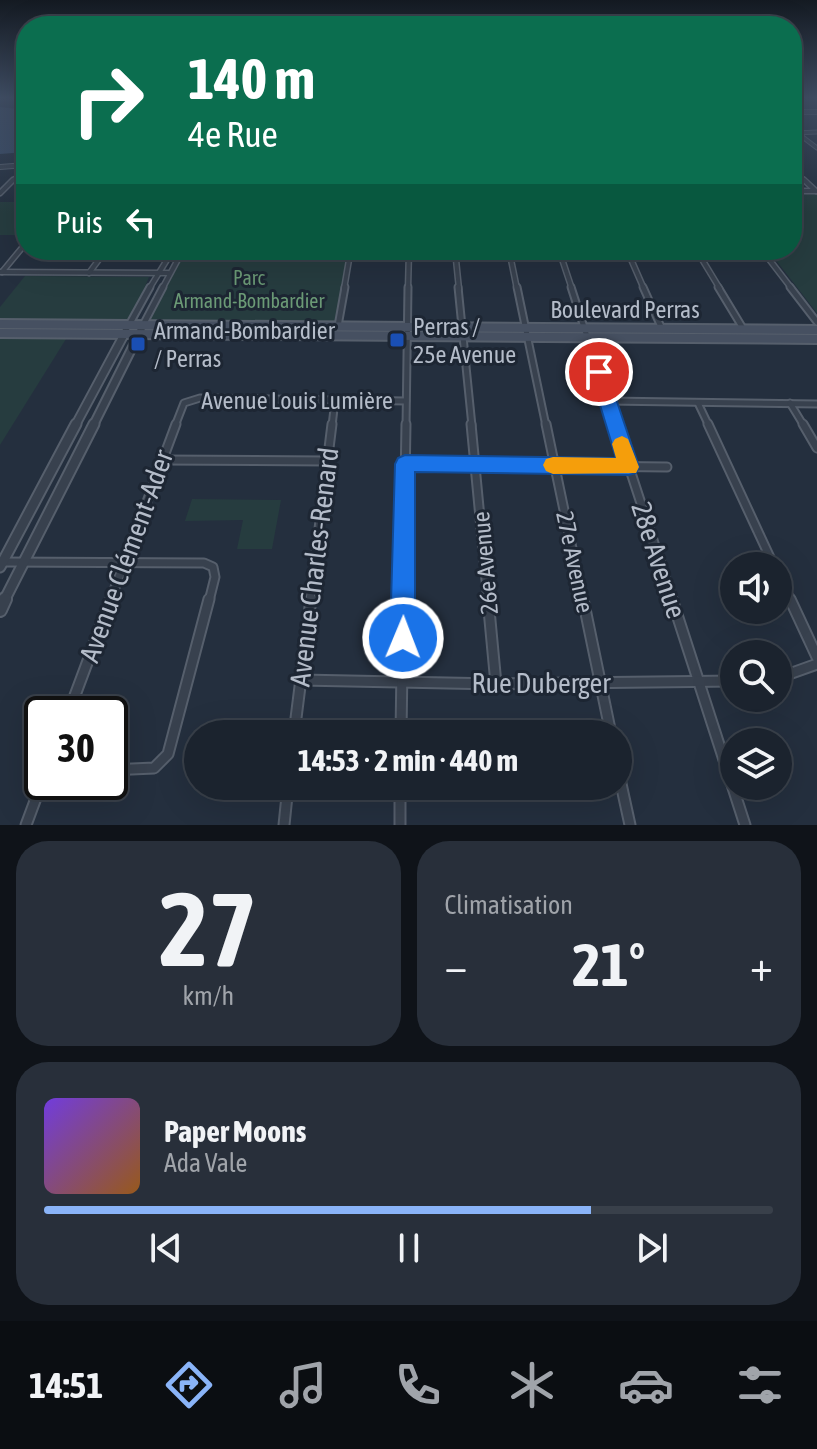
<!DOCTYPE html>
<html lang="fr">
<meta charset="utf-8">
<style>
:root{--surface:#1b232e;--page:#282f3a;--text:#f1f3f6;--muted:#a0a4aa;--line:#39404a;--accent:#8ab4f8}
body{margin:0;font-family:"Asap Condensed",sans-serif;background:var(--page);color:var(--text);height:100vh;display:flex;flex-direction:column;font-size:30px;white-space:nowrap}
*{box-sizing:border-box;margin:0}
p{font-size:26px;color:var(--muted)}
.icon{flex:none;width:44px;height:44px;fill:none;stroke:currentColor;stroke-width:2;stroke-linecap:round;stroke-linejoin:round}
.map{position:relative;height:825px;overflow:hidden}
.drawer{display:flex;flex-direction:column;gap:16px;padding:16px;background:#0f1319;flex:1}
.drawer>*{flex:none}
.hud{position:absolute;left:16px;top:16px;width:786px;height:244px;border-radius:32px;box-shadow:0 8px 32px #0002,0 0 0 2px var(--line);background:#0b6e4f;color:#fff;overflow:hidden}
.buttons{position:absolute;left:720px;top:552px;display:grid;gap:16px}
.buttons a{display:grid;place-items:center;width:72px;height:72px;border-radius:50%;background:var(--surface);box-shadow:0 8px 32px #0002,0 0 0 2px var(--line);font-size:40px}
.speed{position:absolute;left:24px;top:696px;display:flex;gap:16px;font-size:40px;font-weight:700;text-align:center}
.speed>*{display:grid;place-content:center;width:104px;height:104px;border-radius:50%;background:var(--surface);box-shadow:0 8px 32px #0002,0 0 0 2px var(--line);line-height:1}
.speed .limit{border:4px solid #111;border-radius:12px;background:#fff;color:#111}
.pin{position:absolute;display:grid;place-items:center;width:68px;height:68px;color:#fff;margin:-34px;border:4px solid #fff;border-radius:50%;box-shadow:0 2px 8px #0007}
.me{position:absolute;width:88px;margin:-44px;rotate:1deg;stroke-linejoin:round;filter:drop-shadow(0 0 6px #0008)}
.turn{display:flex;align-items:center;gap:28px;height:168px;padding:0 40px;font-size:36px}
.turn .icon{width:104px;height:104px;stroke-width:2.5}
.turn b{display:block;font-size:56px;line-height:68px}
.then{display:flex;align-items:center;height:76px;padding:0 40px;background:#0003;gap:16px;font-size:30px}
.big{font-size:60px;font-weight:700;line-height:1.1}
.drawer .widget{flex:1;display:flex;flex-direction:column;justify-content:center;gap:12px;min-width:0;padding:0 28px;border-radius:32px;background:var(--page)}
.drawer .dial{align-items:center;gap:0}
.dial b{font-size:104px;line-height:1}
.song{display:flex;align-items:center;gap:24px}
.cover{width:96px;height:96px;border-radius:12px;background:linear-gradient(135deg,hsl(260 70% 55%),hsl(30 70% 35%))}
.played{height:8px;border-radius:4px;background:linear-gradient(90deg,var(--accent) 75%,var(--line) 75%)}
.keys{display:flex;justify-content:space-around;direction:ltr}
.heat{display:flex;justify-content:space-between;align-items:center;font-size:44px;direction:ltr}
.drawer .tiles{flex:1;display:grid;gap:16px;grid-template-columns:1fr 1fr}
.widget:last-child{grid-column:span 2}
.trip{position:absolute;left:184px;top:720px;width:448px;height:80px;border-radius:40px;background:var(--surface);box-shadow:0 8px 32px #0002,0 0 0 2px var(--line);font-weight:700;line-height:80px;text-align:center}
.tab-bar{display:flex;height:128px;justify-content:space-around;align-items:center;background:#0b0e12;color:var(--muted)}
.tab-bar .icon{width:56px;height:56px}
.tab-bar .on{color:var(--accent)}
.tab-bar b{font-size:36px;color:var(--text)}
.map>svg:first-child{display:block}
.green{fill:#263c3f}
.water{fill:#394c67}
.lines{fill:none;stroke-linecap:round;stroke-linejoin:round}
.minor-far4-casing{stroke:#565f6c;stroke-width:5}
.minor-far3-casing{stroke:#565f6c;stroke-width:7}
.minor-far2-casing{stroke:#565f6c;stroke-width:9}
.minor-far1-casing{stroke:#565f6c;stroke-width:11}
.minor-casing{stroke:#565f6c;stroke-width:13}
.tertiary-far3-casing{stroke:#565f6c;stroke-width:6}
.tertiary-far2-casing{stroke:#565f6c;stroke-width:11}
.tertiary-far1-casing{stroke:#565f6c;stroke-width:13}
.tertiary-casing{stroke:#565f6c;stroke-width:16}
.secondary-casing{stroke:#565f6c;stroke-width:12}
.minor-far4{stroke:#38414e;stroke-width:3}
.minor-far3{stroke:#38414e;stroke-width:4}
.minor-far2{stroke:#38414e;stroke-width:5}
.minor-far1{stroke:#38414e;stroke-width:7}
.minor{stroke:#38414e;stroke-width:9}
.tertiary-far3{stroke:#38414e;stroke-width:4}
.tertiary-far2{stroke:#38414e;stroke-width:7}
.tertiary-far1{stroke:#38414e;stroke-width:9}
.tertiary{stroke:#38414e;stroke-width:12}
.secondary{stroke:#465061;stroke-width:8}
.route{fill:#1a73e8;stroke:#114b97;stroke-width:2}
.slow{fill:#f59e0b}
.transit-dot{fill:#1a4fb4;stroke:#1d2633;stroke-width:3}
.labels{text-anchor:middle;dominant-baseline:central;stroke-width:6;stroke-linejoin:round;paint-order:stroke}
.far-park-label{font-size:20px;fill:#6b9a76;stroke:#1d2633}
.street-label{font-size:24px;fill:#b4bcc9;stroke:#1d2633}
.poi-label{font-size:24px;fill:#b4bcc9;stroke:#1d2633;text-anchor:start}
.near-street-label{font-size:28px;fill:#b4bcc9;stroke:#1d2633}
</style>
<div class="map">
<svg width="817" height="825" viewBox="0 0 817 825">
<rect width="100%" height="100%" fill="#242f3e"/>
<g class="green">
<path d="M 26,192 L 26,235 L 0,235 L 0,202 L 17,202 Z"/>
<path d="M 792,194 L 817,194 L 817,313 L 768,250 L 792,250 Z"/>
<path d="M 183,250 L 356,250 L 350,254 L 338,326 L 143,325 Z"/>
<path d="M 25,276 L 149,277 L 129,325 L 0,324 L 0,307 Z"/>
<path d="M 0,339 L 66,339 L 0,445 Z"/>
<path d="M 192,499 L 281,500 L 272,549 L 237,549 L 243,520 L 185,521 Z"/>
</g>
<path class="water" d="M 0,107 L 26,110 L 26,152 L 0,154 Z"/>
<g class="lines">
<g class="minor-far4-casing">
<g id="minor-far4">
<path d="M 792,129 L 817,148"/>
<path d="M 796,133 L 817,132"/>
<path d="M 792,168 L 807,182"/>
<path d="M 11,182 L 26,167"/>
</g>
</g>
<g class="minor-far3-casing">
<g id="minor-far3">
<path d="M 804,180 L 816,191"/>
<path d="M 792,191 L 816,191"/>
<path d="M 0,193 L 13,180"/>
<path d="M 432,250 L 763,251"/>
<path d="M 455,250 L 459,289"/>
<path d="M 509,250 L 517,289"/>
<path d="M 559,250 L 572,289"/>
<path d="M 627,250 L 644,289"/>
<path d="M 762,250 L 792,289"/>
<path d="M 697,251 L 720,289"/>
<path d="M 0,272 L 168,273"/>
<path d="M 2,272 L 26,243"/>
<path d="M 89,273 L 106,250"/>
<path d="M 149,289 L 173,250"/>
<path d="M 162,289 L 183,250"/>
<path d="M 344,289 L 350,254 L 356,250"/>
<path d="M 408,289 L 409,250"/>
</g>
</g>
<g class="minor-far2-casing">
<g id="minor-far2">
<path d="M 458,287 L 472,426"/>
<path d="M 517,287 L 546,426"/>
<path d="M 571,287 L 616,426"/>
<path d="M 643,287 L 662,329"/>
<path d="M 718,287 L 744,330"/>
<path d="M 790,287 L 817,322"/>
<path d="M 129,325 L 150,287"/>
<path d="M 143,325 L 163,287"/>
<path d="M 338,326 L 345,287"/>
<path d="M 608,401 L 817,404"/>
<path d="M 698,403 L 709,426"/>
<path d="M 790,403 L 804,426"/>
<path d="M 175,426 L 184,403 L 200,398 L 406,401"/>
<path d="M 332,426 L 335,400"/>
<path d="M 406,426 L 408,287"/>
</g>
</g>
<g class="minor-far1-casing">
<g id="minor-far1">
<path d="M 471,424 L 488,601"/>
<path d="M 546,424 L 583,601"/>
<path d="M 615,424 L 673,601"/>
<path d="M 708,424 L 774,566"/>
<path d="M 803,424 L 817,448"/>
<path d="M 161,460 L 327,461"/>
<path d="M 405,464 L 667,467"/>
<path d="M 3,562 L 204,563 L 213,567 L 215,577 L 209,601"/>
<path d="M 778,574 L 791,601"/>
<path d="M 110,601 L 176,424"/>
<path d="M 310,601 L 332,424"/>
<path d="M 403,601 L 406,424"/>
</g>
</g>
<g class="minor-casing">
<g id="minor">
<path d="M 488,599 L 496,684"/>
<path d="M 583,599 L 611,734"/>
<path d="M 672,599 L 745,825"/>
<path d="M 790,599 L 817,657"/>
<path d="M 778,678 L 817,664"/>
<path d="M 301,680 L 496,684 L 734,681"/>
<path d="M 68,714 L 111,599"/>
<path d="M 294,734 L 311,599"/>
<path d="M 401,734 L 403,599"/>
<path d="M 110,770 L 154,768 L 168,754 L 209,599"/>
<path d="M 618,770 L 630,825"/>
<path d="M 400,786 L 400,825"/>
<path d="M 26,825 L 42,782"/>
<path d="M 284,825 L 288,786"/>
</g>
</g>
<g class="tertiary-far3-casing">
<g id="tertiary-far3">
<path d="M 792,112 L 817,112"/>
<path d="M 0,167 L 26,165"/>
</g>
</g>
<g class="tertiary-far2-casing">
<g id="tertiary-far2">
<path d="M 75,426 L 126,331"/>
<path d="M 93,426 L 141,330"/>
</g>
</g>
<g class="tertiary-far1-casing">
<g id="tertiary-far1">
<path d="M 0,567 L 76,424"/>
<path d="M 4,601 L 94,424"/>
</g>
</g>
<g class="tertiary-casing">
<path id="tertiary" d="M 0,610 L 5,599"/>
</g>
<g class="secondary-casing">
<g id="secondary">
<path d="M 0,324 L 817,330"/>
<path d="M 0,333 L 817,339"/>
</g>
</g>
<use href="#minor-far4" class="minor-far4"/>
<use href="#minor-far3" class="minor-far3"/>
<use href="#minor-far2" class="minor-far2"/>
<use href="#minor-far1" class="minor-far1"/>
<use href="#minor" class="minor"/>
<use href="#tertiary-far3" class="tertiary-far3"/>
<use href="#tertiary-far2" class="tertiary-far2"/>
<use href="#tertiary-far1" class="tertiary-far1"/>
<use href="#tertiary" class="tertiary"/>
<use href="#secondary" class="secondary"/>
</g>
<linearGradient id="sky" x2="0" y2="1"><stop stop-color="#141a22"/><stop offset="0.46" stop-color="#3f4d63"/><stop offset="1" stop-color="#3f4d63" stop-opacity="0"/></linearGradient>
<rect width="817" height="213" fill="url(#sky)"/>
<path class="route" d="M 599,366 L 607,372 L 639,467 L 636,473 L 629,475 L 415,472 L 415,638 L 411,647 L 403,651 L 394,647 L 390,638 L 395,464 L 398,458 L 405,455 L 616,458 L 590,372 Z"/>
<path class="slow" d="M 622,436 L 628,439 L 639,467 L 636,473 L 553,474 L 546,471 L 543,465 L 546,459 L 553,457 L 616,458 L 612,444 L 615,439 Z"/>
<g class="transit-dot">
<rect x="389" y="332" width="16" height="16" rx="4"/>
<rect x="130" y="336" width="16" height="16" rx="4"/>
</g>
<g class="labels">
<g class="far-park-label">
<text x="249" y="277">Parc<tspan x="249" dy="23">Armand-Bombardier</tspan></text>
</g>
<g class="street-label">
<text x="625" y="309">Boulevard Perras</text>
<text x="297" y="400">Avenue Louis Lumière</text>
<text transform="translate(575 562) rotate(78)">27e Avenue</text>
<text transform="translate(485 563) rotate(-95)">26e Avenue</text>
</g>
<g class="poi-label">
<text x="413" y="326">Perras /<tspan x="413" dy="28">25e Avenue</tspan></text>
<text x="154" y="330">Armand-Bombardier<tspan x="154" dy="28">/ Perras</tspan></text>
</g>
<g class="near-street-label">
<text transform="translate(126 556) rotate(-70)">Avenue Clément-Ader</text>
<text transform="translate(659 560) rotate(72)">28e Avenue</text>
<text transform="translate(314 567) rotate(-83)">Avenue Charles-Renard</text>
<text x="541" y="683">Rue Duberger</text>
</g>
</g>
</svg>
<div class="buttons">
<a><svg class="icon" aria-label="sound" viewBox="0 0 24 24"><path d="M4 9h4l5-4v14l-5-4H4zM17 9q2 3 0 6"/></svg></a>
<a><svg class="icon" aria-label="search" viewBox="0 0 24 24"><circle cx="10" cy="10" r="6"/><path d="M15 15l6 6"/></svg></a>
<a><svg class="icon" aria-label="layers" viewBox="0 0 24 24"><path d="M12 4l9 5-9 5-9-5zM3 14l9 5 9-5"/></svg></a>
</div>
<div class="speed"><div class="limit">30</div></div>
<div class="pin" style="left:599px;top:372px;background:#d93025"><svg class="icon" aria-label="arrive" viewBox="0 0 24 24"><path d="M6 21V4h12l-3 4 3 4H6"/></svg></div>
<svg class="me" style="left:403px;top:638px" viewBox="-20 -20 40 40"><circle r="17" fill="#1a73e8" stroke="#fff" stroke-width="3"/><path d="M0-11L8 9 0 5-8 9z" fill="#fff"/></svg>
<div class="trip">14:53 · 2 min · 440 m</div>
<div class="hud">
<div class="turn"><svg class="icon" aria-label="right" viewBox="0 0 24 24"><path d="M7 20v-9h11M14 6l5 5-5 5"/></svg><div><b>140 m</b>4e Rue</div></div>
<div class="then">Puis<svg class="icon" aria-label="left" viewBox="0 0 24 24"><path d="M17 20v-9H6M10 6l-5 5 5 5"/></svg></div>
</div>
</div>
<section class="drawer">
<div class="tiles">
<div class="widget dial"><b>27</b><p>km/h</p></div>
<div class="widget"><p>Climatisation</p>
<div class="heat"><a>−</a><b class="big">21°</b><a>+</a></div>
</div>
<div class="widget">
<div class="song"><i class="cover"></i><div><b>Paper Moons</b><p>Ada Vale</p></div></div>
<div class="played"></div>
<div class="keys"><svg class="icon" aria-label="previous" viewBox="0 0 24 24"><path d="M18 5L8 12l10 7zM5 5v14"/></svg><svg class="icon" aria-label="pause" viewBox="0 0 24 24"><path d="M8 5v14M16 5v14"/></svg><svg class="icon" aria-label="next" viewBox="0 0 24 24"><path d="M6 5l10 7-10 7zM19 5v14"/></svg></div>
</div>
</div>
</section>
<nav class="tab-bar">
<b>14:51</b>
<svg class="icon on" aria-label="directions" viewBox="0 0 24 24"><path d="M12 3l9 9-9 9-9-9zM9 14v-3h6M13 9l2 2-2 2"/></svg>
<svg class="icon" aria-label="music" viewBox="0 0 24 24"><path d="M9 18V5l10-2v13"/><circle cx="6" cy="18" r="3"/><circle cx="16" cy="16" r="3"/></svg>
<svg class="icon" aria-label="phone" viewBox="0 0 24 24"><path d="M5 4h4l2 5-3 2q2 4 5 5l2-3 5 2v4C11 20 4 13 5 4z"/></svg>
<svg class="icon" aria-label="climate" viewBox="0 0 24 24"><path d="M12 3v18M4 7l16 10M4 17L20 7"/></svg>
<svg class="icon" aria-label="car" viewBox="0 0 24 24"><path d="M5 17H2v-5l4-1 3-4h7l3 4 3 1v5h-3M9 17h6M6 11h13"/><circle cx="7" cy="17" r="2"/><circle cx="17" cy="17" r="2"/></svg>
<svg class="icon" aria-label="filters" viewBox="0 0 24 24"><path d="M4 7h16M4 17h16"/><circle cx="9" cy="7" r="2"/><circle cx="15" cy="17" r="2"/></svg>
</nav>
